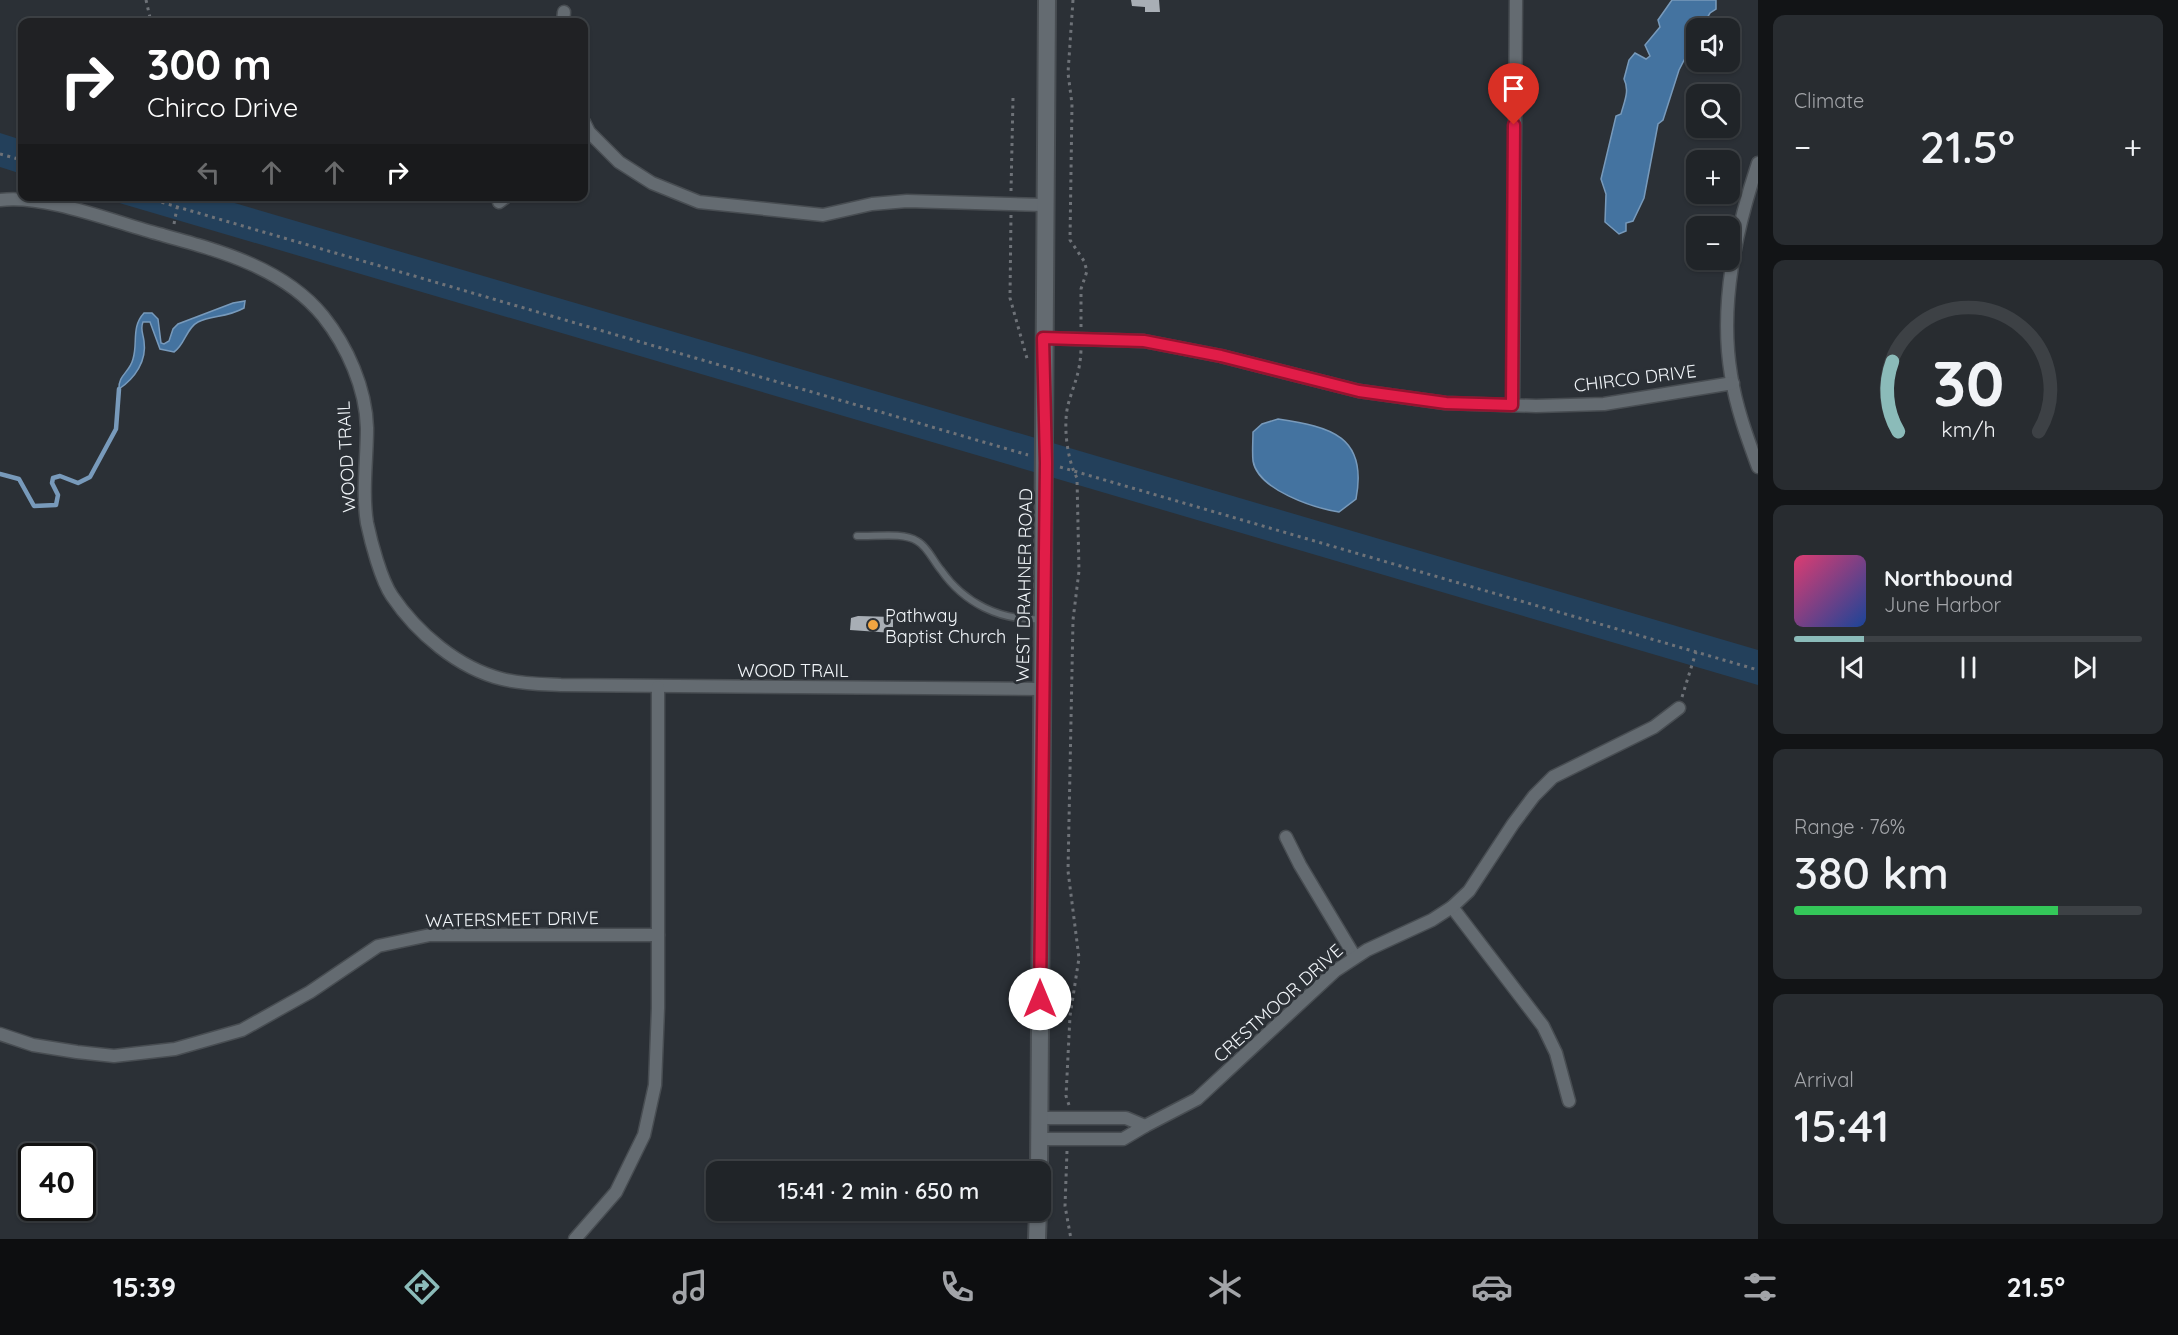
<!DOCTYPE html>
<meta charset="utf-8">
<style>
:root{--surface:#202428;--page:#282c30;--text:#f1f3f6;--muted:#a2a4a8;--line:#3d4145;--accent:#8bbbb9}
body{margin:0;font-family:Quicksand,sans-serif;background:var(--page);color:var(--text);height:100vh;display:flex;flex-direction:column;font-size:22px;white-space:nowrap}
*{box-sizing:border-box;margin:0}
p{font-size:20px;color:var(--muted)}
.icon{flex:none;width:33px;height:33px;fill:none;stroke:currentColor;stroke-width:2;stroke-linecap:round;stroke-linejoin:round}
.map{position:relative;flex:1;overflow:hidden}
.panel{display:flex;flex-direction:column;gap:15px;padding:15px;background:#121416;width:420px}
.panel>*{flex:none}
.hud{position:absolute;left:18px;top:18px;width:570px;height:183px;border-radius:12px;box-shadow:0 2px 4px #0004,0 0 0 2px var(--line);background:#202124;color:#fff;overflow:hidden}
.buttons{position:absolute;left:1686px;top:18px;display:grid;gap:12px}
.buttons a{display:grid;place-items:center;width:54px;height:54px;border-radius:12px;background:var(--surface);box-shadow:0 2px 4px #0004,0 0 0 2px var(--line);font-size:30px}
.speed{position:absolute;left:18px;top:1143px;display:flex;gap:12px;font-size:30px;font-weight:700;text-align:center}
.speed>*{display:grid;place-content:center;width:78px;height:78px;border-radius:50%;background:var(--surface);box-shadow:0 2px 4px #0004,0 0 0 2px var(--line);line-height:1}
.speed .limit{border:3px solid #111;border-radius:9px;background:#fff;color:#111}
.pin{position:absolute;display:grid;place-items:center;width:51px;height:51px;color:#fff;margin:-62px -26px;border-radius:50% 50% 50% 0;rotate:-45deg;box-shadow:0 0 6px #0007}
.pin .icon{rotate:45deg}
.me{position:absolute;width:66px;margin:-33px;rotate:0deg;stroke-linejoin:round;filter:drop-shadow(0 0 4px #0008)}
.turn{display:flex;align-items:center;gap:21px;height:126px;padding:0 30px;font-size:27px}
.turn .icon{width:78px;height:78px;stroke-width:2.5}
.turn b{display:block;font-size:42px;line-height:51px}
.lanes{display:flex;align-items:center;height:57px;padding:0 30px;background:#0003;justify-content:center;gap:30px;direction:ltr}
.lanes .off{opacity:.35}
.big{font-size:45px;font-weight:600;line-height:1.1}
.panel .tile{flex:1;display:flex;flex-direction:column;justify-content:center;gap:9px;min-width:0;padding:0 21px;border-radius:12px;background:var(--page)}
.panel .dial{align-items:center;gap:0}
.dial svg{height:156px;overflow:visible;fill:none;stroke:var(--line);stroke-width:7;stroke-linecap:round;text-anchor:middle}
.dial text{fill:var(--text);stroke:none}
.song{display:flex;align-items:center;gap:18px}
.cover{width:72px;height:72px;border-radius:9px;background:linear-gradient(135deg,hsl(340 70% 55%),hsl(220 70% 35%))}
.played{height:6px;border-radius:3px;background:linear-gradient(90deg,var(--accent) 20%,var(--line) 20%)}
.keys{display:flex;justify-content:space-around;direction:ltr}
.heat{display:flex;justify-content:space-between;align-items:center;font-size:33px;direction:ltr}
.charge{height:9px;border-radius:4px;background:linear-gradient(90deg,#34c759 76%,var(--line) 0)}
.trip{position:absolute;left:706px;top:1161px;width:345px;height:60px;border-radius:12px;background:var(--surface);box-shadow:0 2px 4px #0004,0 0 0 2px var(--line);font-weight:600;line-height:60px;text-align:center}
.menu{display:flex;height:96px;justify-content:space-around;align-items:center;background:#0d0e10;color:var(--muted)}
.menu .icon{width:42px;height:42px}
.menu .on{color:var(--accent)}
.menu b{font-size:27px;color:var(--text)}
main{display:flex;flex:1;min-height:0}
.map>svg:first-child{display:block}
.green{fill:#23405b}
.water{fill:#4473a0;stroke:#789abb;stroke-width:1.5}
.lines{fill:none;stroke-linecap:round;stroke-linejoin:round}
.stream{stroke:#789abb;stroke-width:4.5}
.building{fill:#a8aeb5}
.lane-casing{stroke:#484d52;stroke-width:9}
.street-casing{stroke:#484d52;stroke-width:15}
.secondary-casing{stroke:#484d52;stroke-width:20}
.path{stroke:#6e7278;stroke-width:3;stroke-dasharray:3 4.5;stroke-linecap:butt}
.lane{stroke:#646b71;stroke-width:6}
.street{stroke:#646b71;stroke-width:12}
.secondary{stroke:#646b71;stroke-width:16}
.route-casing{stroke:#92132f;stroke-width:15}
.route{stroke:#e11d48;stroke-width:10}
.poi-dot{fill:#f2a541;stroke:#2b3036;stroke-width:2}
.labels{text-anchor:middle;dominant-baseline:central;stroke-width:6;stroke-linejoin:round;paint-order:stroke}
.street-label{font-size:18px;fill:#f1f5f9;stroke:#2b3036}
.poi-label{font-size:18px;fill:#f1f5f9;stroke:#2b3036;text-anchor:start}
</style>
<main>
<div class="map">
<svg width="1758" height="1239" viewBox="0 0 1758 1239">
<rect width="100%" height="100%" fill="#2b3036"/>
<g class="green">
<path d="M 0,133 L 22,140 L 22,174 L 0,167 Z"/>
<path d="M 99,197 L 214,197 L 1758,650 L 1758,685 Z"/>
</g>
<g class="water">
<path d="M 1672,0 L 1716,0 L 1716,9 L 1710,13 L 1701,28 L 1696,28 L 1696,37 L 1679,70 L 1663,120 L 1658,124 L 1644,198 L 1633,221 L 1626,223 L 1626,231 L 1619,234 L 1605,222 L 1606,194 L 1601,179 L 1616,116 L 1621,114 C 1624,102 1630,91 1624,79 L 1629,60 L 1635,53 L 1646,59 L 1650,56 L 1645,45 L 1660,27 L 1658,20 Z"/>
<path d="M 245,301 L 244,308 C 226,318 212,315 198,322 C 186,328 185,345 174,352 L 160,349 L 150,322 L 143,322 C 140,329 143,333 144,341 C 147,361 135,378 119,389 C 118,375 130,372 133,359 C 138,343 131,327 144,313 L 152,313 L 158,319 L 161,343 L 164,344 L 169,341 L 173,329 L 178,324 L 233,303 Z"/>
<path d="M 1278,419 C 1331,427 1368,436 1356,499 L 1339,512 C 1314,508 1258,490 1253,461 C 1252,451 1253,441 1253,432 L 1262,424 Z"/>
</g>
<g class="lines">
<path class="stream" d="M 0,474 L 19,479 L 34,506 L 56,505 L 58,495 L 52,483 L 53,478 L 60,476 L 78,483 L 90,477 L 116,429 L 119,389"/>
</g>
<g class="building">
<path d="M 1131,0 L 1159,0 L 1160,12 L 1145,12 L 1145,7 L 1132,6 Z"/>
<path d="M 858,616 L 893,617 L 893,633 L 850,630 L 851,618 Z"/>
</g>
<g class="lines">
<g class="lane-casing">
<path id="lane" d="M 857,536 C 874,537 903,532 917,541 C 927,546 934,562 941,570 C 964,603 1000,621 1041,619"/>
</g>
<g class="street-casing">
<g id="street">
<path d="M 563,22 L 564,12"/>
<path d="M 584,122 L 589,132 L 619,162 L 652,183 L 699,202 L 823,215 L 872,204 L 907,201 L 1045,205"/>
<path d="M 1758,163 C 1736,230 1719,304 1731,375 C 1736,407 1747,437 1758,467"/>
<path d="M 0,200 C 45,194 114,222 159,234 C 217,250 283,267 323,316 C 347,346 366,388 367,428 C 367,459 362,492 367,523 C 371,542 381,580 392,596 C 417,633 458,668 502,679 C 521,684 541,684 561,685 L 1042,689"/>
<path d="M 499,202 L 507,196"/>
<path d="M 1043,338 L 1144,341 L 1221,356 L 1359,391 L 1445,403 L 1536,406 L 1604,404 L 1733,383"/>
<path d="M 1513,405 L 1516,0"/>
<path d="M 1286,837 L 1300,865 L 1355,957"/>
<path d="M 1452,907 L 1543,1026 L 1556,1053 L 1569,1101"/>
<path d="M 0,1034 L 33,1045 L 77,1052 L 114,1056 L 175,1049 L 242,1030 L 310,992 L 378,946 L 430,935 L 658,935"/>
<path d="M 1145,1126 L 1197,1099 L 1335,971 L 1367,950 L 1432,920 L 1452,907 L 1469,891 L 1513,824 L 1534,796 L 1553,777 L 1654,727 L 1679,708"/>
<path d="M 1039,1139 L 1123,1139 L 1145,1126 L 1126,1118 L 1039,1118"/>
<path d="M 575,1239 L 616,1192 L 644,1135 L 655,1085 L 658,1008 L 658,687"/>
</g>
</g>
<g class="secondary-casing">
<g id="secondary">
<path d="M 1039,1172 L 1047,0"/>
<path d="M 1037,1239 L 1038,1210"/>
</g>
</g>
<g class="path">
<path d="M 146,0 L 151,22"/>
<path d="M 1073,0 L 1068,73 L 1072,104 L 1070,240 L 1084,261 L 1087,271 L 1081,289 L 1081,328"/>
<path d="M 0,154 L 22,160"/>
<path d="M 1011,191 L 1013,98"/>
<path d="M 140,196 L 1028,455"/>
<path d="M 1011,215 L 1010,298 L 1028,362"/>
<path d="M 174,224 L 177,208"/>
<path d="M 1060,467 L 1758,670"/>
<path d="M 1682,697 L 1696,652"/>
<path d="M 1069,1105 L 1066,1096 L 1070,1016 L 1079,958 L 1068,871 L 1073,620 L 1079,571 L 1077,478 C 1067,460 1063,425 1068,405 C 1074,383 1080,374 1081,350"/>
<path d="M 1067,1151 L 1065,1206 L 1071,1239"/>
</g>
<use href="#lane" class="lane"/>
<use href="#street" class="street"/>
<use href="#secondary" class="secondary"/>
</g>
<g class="lines">
<g class="route-casing">
<path id="route" d="M 1040,999 L 1046,463 L 1043,338 L 1144,341 L 1221,356 L 1359,391 L 1446,403 L 1512,405 L 1514,125"/>
</g>
<use href="#route" class="route"/>
</g>
<circle class="poi-dot" cx="873" cy="625" r="6"/>
<g class="labels">
<g class="street-label">
<text transform="translate(1635 378) rotate(-7)">CHIRCO DRIVE</text>
<text transform="translate(346 457) rotate(-93)">WOOD TRAIL</text>
<text transform="translate(1024 585) rotate(-89)">WEST DRAHNER ROAD</text>
<text x="793" y="670">WOOD TRAIL</text>
<text transform="translate(512 919) rotate(-1)">WATERSMEET DRIVE</text>
<text transform="translate(1278 1003) rotate(-42)">CRESTMOOR DRIVE</text>
</g>
<g class="poi-label">
<text x="885" y="615">Pathway<tspan x="885" dy="21">Baptist Church</tspan></text>
</g>
</g>
</svg>
<div class="buttons">
<a><svg class="icon" aria-label="sound" viewBox="0 0 24 24"><path d="M4 9h4l5-4v14l-5-4H4zM17 9q2 3 0 6"/></svg></a>
<a><svg class="icon" aria-label="search" viewBox="0 0 24 24"><circle cx="10" cy="10" r="6"/><path d="M15 15l6 6"/></svg></a>
<a>+</a>
<a>−</a>
</div>
<div class="speed"><div class="limit">40</div></div>
<div class="pin" style="left:1514px;top:125px;background:#d93025"><svg class="icon" aria-label="arrive" viewBox="0 0 24 24"><path d="M6 21V4h12l-3 4 3 4H6"/></svg></div>
<svg class="me" style="left:1040px;top:999px" viewBox="-20 -20 40 40"><circle r="19" fill="#fff"/><path d="M0-13L10 11 0 6-10 11z" fill="#e11d48"/></svg>
<div class="trip">15:41 · 2 min · 650 m</div>
<div class="hud">
<div class="turn"><svg class="icon" aria-label="right" viewBox="0 0 24 24"><path d="M7 20v-9h11M14 6l5 5-5 5"/></svg><div><b>300 m</b>Chirco Drive</div></div>
<div class="lanes"><svg class="icon off" aria-label="left" viewBox="0 0 24 24"><path d="M17 20v-9H6M10 6l-5 5 5 5"/></svg><svg class="icon off" aria-label="ahead" viewBox="0 0 24 24"><path d="M12 20V5M6 11l6-6 6 6"/></svg><svg class="icon off" aria-label="ahead" viewBox="0 0 24 24"><path d="M12 20V5M6 11l6-6 6 6"/></svg><svg class="icon" aria-label="right" viewBox="0 0 24 24"><path d="M7 20v-9h11M14 6l5 5-5 5"/></svg></div>
</div>
</div>
<section class="panel">
<div class="tile"><p>Climate</p>
<div class="heat"><a>−</a><b class="big">21.5°</b><a>+</a></div>
</div>
<div class="tile dial"><svg viewBox="0 0 100 80">
<path d="M14 69A42 42 0 1 1 86 69"/>
<path d="M14 69A42 42 0 0 1 11 33" stroke="#8bbbb9"/>
<text x="50" y="56" font-size="32" font-weight="700">30</text>
<text x="50" y="72" font-size="11">km/h</text>
</svg></div>
<div class="tile">
<div class="song"><i class="cover"></i><div><b>Northbound</b><p>June Harbor</p></div></div>
<div class="played"></div>
<div class="keys"><svg class="icon" aria-label="previous" viewBox="0 0 24 24"><path d="M18 5L8 12l10 7zM5 5v14"/></svg><svg class="icon" aria-label="pause" viewBox="0 0 24 24"><path d="M8 5v14M16 5v14"/></svg><svg class="icon" aria-label="next" viewBox="0 0 24 24"><path d="M6 5l10 7-10 7zM19 5v14"/></svg></div>
</div>
<div class="tile"><p>Range · 76%</p><b class="big">380 km</b><div class="charge"></div></div>
<div class="tile"><p>Arrival</p><b class="big">15:41</b></div>
</section>
</main>
<nav class="menu">
<b>15:39</b>
<svg class="icon on" aria-label="directions" viewBox="0 0 24 24"><path d="M12 3l9 9-9 9-9-9zM9 14v-3h6M13 9l2 2-2 2"/></svg>
<svg class="icon" aria-label="music" viewBox="0 0 24 24"><path d="M9 18V5l10-2v13"/><circle cx="6" cy="18" r="3"/><circle cx="16" cy="16" r="3"/></svg>
<svg class="icon" aria-label="phone" viewBox="0 0 24 24"><path d="M5 4h4l2 5-3 2q2 4 5 5l2-3 5 2v4C11 20 4 13 5 4z"/></svg>
<svg class="icon" aria-label="climate" viewBox="0 0 24 24"><path d="M12 3v18M4 7l16 10M4 17L20 7"/></svg>
<svg class="icon" aria-label="car" viewBox="0 0 24 24"><path d="M5 17H2v-5l4-1 3-4h7l3 4 3 1v5h-3M9 17h6M6 11h13"/><circle cx="7" cy="17" r="2"/><circle cx="17" cy="17" r="2"/></svg>
<svg class="icon" aria-label="filters" viewBox="0 0 24 24"><path d="M4 7h16M4 17h16"/><circle cx="9" cy="7" r="2"/><circle cx="15" cy="17" r="2"/></svg>
<b>21.5°</b>
</nav>
